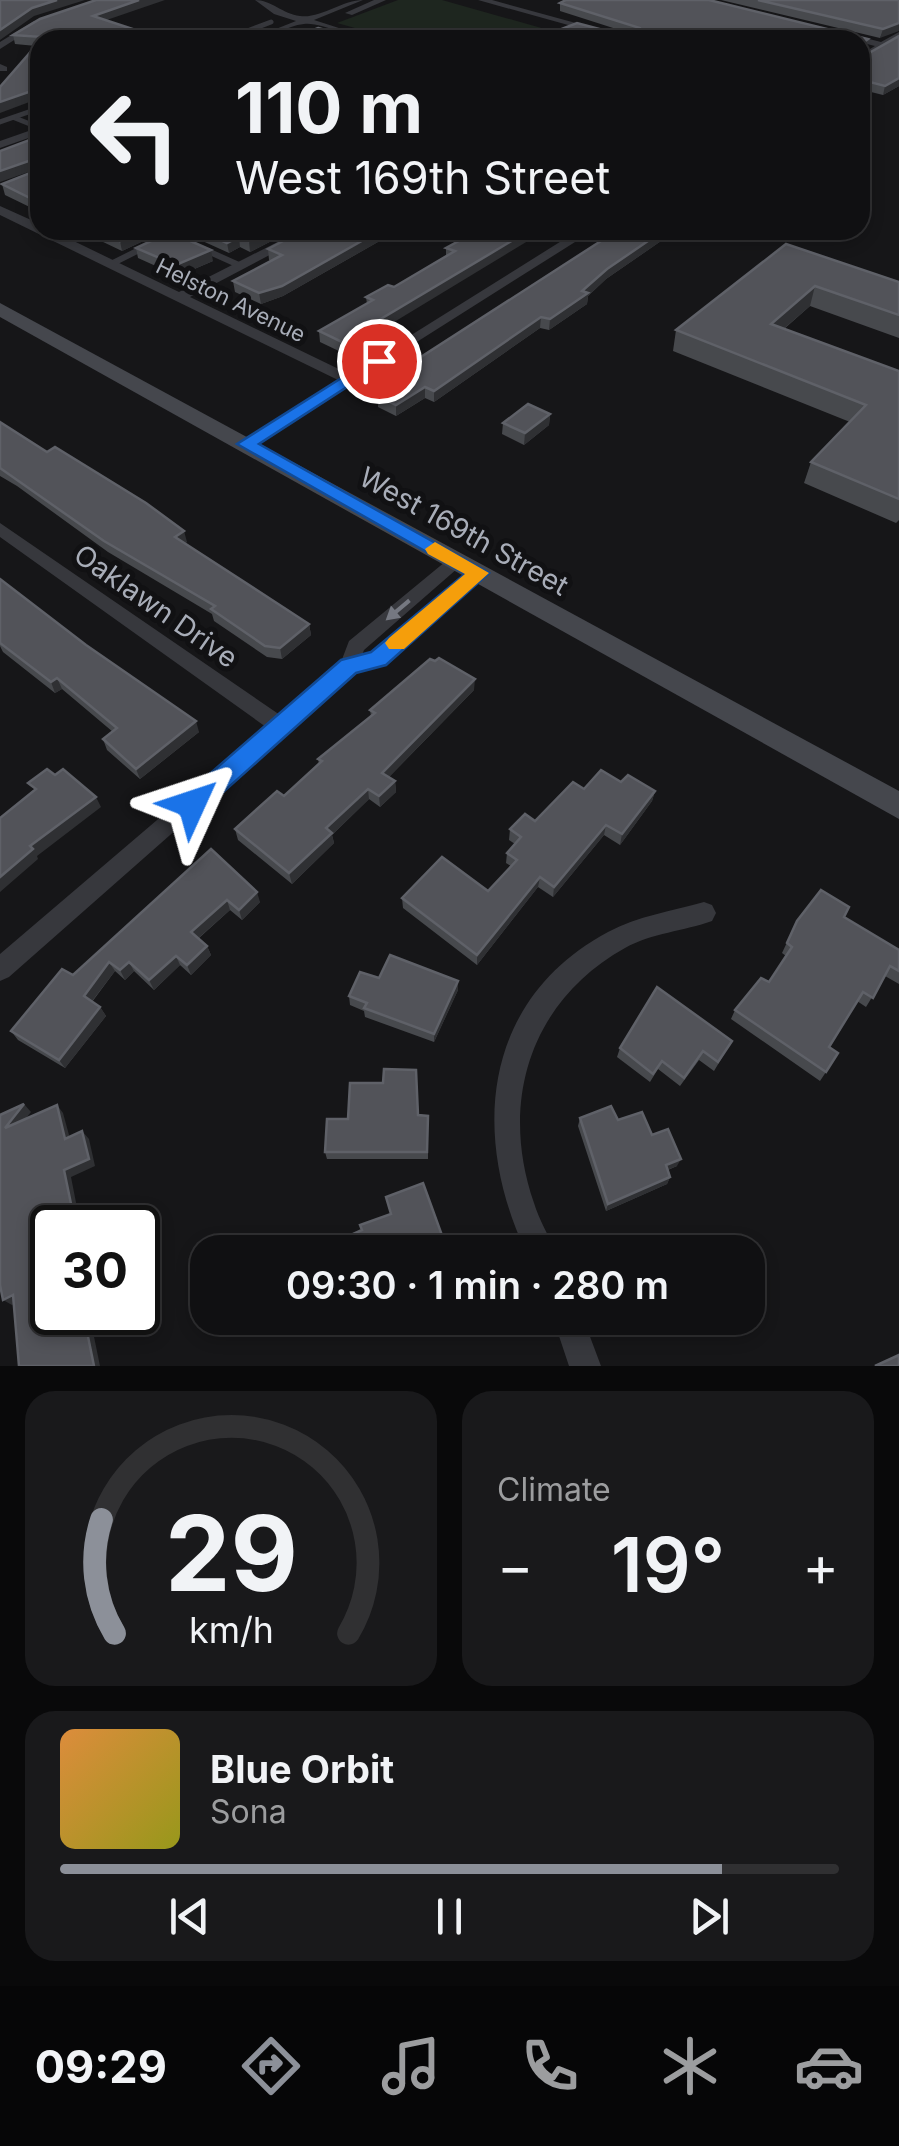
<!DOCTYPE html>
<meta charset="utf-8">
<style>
:root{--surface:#101012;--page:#19191b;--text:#f1f3f6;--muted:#9c9d9f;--line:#303032;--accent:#8c9099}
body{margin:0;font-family:Inter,sans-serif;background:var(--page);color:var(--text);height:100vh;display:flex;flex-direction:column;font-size:38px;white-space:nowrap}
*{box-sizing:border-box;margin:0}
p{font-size:32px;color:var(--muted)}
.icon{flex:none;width:55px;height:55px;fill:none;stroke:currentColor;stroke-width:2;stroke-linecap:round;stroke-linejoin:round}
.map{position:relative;height:1366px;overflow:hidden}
.sheet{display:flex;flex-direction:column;gap:25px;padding:25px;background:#09090a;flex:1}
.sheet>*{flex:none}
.hud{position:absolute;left:30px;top:30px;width:840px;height:210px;border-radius:30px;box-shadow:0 5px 15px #0003,0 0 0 2px var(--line);background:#101012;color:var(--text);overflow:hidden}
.speed{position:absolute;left:30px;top:1205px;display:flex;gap:20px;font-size:50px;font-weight:700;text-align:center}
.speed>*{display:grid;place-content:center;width:130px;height:130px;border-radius:50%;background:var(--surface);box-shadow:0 5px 15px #0003,0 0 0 2px var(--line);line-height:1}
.speed .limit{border:5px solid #111;border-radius:15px;background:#fff;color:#111}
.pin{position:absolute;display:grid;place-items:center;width:85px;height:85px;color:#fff;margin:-42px;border:5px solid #fff;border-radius:50%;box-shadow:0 2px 10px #0007}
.me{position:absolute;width:110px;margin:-55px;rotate:48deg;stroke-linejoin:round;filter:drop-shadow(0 0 8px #0008)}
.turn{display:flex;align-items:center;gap:35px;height:210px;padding:0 40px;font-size:45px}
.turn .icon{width:130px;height:130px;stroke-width:2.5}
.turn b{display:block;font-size:70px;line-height:85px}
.big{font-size:75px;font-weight:600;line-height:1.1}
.sheet .card{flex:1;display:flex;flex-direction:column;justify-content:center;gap:15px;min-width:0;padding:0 35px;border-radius:30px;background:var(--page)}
.sheet .dial{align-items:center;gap:0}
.dial svg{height:260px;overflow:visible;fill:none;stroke:var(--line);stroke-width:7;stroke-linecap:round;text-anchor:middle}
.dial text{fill:var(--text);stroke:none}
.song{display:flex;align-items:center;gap:30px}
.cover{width:120px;height:120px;border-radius:15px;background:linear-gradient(135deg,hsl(30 70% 55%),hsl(60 70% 35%))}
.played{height:10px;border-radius:5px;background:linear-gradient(90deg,var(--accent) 85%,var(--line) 85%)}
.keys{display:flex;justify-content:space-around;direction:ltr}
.heat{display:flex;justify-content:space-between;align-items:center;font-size:55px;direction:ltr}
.sheet .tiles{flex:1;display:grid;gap:25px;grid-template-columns:1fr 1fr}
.card:last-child{grid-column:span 2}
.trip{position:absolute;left:190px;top:1235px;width:575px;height:100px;border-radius:30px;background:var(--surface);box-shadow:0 5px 15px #0003,0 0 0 2px var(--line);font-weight:600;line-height:100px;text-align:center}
.menu{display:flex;height:160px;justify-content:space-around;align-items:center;background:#060607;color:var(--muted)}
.menu .icon{width:70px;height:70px}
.menu .active{color:var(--accent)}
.menu b{font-size:45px;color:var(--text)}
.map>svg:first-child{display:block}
.green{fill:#1e261f}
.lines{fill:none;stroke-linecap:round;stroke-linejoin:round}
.lane-far1{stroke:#37383d;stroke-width:5}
.lane{stroke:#37383d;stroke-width:6}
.street{fill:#37383d;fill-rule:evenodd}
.secondary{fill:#45474d;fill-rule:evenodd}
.wall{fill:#47494d}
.shaded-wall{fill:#2f3033}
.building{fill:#525359;stroke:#5f6168;stroke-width:2.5}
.oneway{fill:#757881}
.route{fill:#1a73e8;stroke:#114b97;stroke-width:2.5}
.slow{fill:#f59e0b}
.labels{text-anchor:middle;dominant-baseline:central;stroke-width:10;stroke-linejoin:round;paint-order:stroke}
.far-street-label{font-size:22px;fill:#a8adb8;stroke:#111113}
.street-label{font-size:28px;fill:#a8adb8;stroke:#111113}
</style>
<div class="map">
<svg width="899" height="1366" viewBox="0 0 899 1366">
<rect width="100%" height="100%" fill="#161618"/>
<path class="green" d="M 398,0 L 442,0 L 559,33 L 545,40 L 398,40 L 337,23 Z"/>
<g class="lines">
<g class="lane-far1">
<path d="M 224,40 L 271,22"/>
<path d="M 15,118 L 40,128"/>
<path d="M 0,122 L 40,108"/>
</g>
<g class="lane">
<path d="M 201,248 L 241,266"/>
<path d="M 111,264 L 149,245"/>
</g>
<g class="street">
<path d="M 255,0 C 271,0 283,14 300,16 C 320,19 342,0 363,0 L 314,20 L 376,40 C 352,40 323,22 304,24 C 284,26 269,40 248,40 L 296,21 L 274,14 Z"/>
<path d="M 374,0 L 386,0 L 352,15 L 345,13 Z"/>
<path d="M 478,0 L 492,0 L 638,40 L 622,40 Z"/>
<path d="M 34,21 L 41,23 L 0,49 L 0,42 Z"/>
<path d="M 842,32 L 881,42 L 899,32 L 899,39 L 860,62 L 860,55 L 875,46 L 839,37 Z"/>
<path d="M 0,64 L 7,67 L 7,71 L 0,71 Z"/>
<path d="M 40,127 L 40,134 L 0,148 L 0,141 Z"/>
<path d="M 0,206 L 40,224 L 40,230 L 51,230 L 179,292 L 301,230 L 317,230 L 190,297 L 349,374 L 579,230 L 594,230 L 246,450 L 238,445 L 240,442 L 338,380 L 0,215 Z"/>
<path d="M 0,523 L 280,715 L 341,662 L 349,641 L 451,557 L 463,557 L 466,561 L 364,650 L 362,655 L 372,653 L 473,569 L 479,567 L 488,573 L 385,664 L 355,672 L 9,977 L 0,981 L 0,954 L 266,727 L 0,537 Z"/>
<path d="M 704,902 L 712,905 L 716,913 L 712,921 C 684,931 652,933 625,948 C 530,1001 499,1102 534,1203 C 539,1220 549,1236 556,1252 L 526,1252 C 470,1133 483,999 608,932 C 638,916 672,911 704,902 Z"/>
<path d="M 553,1318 L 583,1318 L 601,1366 L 569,1366 Z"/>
</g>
<path class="secondary" d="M 0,303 L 899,791 L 899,819 L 0,317 Z"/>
</g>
<g class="wall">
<path d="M 721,0 L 899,0 L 880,38 Z"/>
<path d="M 560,3 L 868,39 L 865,47 L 860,52 L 862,57 L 899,36 L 899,86 L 883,95 L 867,91 L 860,96 L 860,40 L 622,35 L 635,35 L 560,11 Z"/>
<path d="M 106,20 L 36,46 L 15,44 L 13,35 Z"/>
<path d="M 40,169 L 40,212 L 5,195 L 2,184 Z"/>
<path d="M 78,230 L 155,230 L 156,235 L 122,251 Z"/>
<path d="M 186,230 L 293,230 L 250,252 L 240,247 L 229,253 L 187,234 Z"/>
<path d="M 304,230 L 399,230 L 283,296 L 261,304 L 235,292 L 233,281 L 272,261 L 269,260 L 268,249 Z"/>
<path d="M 479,230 L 343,353 L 320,342 L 319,331 L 367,304 L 366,297 L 394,287 L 446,257 L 446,248 Z"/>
<path d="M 618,230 L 677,230 L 606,279 L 588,296 L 587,304 L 549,330 L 540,328 L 434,402 L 425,398 L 396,416 L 378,407 L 379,384 Z"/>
<path d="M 786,244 L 899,282 L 899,338 L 810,306 L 784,329 L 899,371 L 899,520 L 896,523 L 804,483 L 811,462 L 850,422 L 673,351 L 676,330 Z"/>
<path d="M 136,248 L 213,261 L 178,276 L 138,258 Z"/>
<path d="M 550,414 L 549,425 L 524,445 L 502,434 L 503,423 Z"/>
<path d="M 0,422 L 187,542 L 185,543 L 309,624 L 311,635 L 282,659 L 267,657 L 214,621 L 212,614 L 108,552 L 17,486 L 0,476 Z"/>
<path d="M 0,579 L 199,732 L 140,779 L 107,750 L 103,739 L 113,732 L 62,689 L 55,693 L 3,652 L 0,646 Z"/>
<path d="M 474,690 L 389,777 L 395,781 L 396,792 L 380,807 L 369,799 L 332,835 L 334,843 L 292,884 L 238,840 L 235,829 L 284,796 L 319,764 L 318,759 L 371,716 L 370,710 Z"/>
<path d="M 621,782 L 655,791 L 652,801 L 620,845 L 604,835 L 553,897 L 538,887 L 477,965 L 403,908 L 402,898 L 488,891 L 511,866 L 506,863 L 507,853 L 515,844 L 509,840 L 510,829 L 535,821 L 584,789 Z"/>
<path d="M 211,849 L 260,902 L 242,920 L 230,910 L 199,938 L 207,946 L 211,955 L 191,975 L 180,965 L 154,990 L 134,971 L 125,980 L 115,971 L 92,1002 L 100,1007 L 106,1016 L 65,1068 L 18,1040 L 11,1031 Z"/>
<path d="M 844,917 L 899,950 L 899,984 L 885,976 L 866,1007 L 857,1001 L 829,1047 L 826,1072 L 820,1081 L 731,1019 L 735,1010 L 769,982 L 786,956 L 782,953 L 797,921 Z"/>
<path d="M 379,978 L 458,981 L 458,990 L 434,1042 L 365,1017 L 364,1011 L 350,1005 L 349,996 Z"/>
<path d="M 732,1041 L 714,1071 L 699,1060 L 680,1086 L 658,1069 L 650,1082 L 617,1057 L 620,1048 Z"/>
<path d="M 418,1115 L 428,1116 L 428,1159 L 327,1159 L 325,1152 L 348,1119 Z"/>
<path d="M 580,1118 L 618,1120 L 652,1135 L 677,1166 L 668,1170 L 670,1177 L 667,1184 L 606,1211 L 578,1126 Z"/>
</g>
<g class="shaded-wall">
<path d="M 57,0 L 85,0 L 34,16 L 0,40 L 0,30 L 32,8 Z"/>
<path d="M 139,0 L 165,0 L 95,24 L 93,16 Z"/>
<path d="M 899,23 L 899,31 L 880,38 L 883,29 Z"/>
<path d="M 868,39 L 865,47 L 860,52 L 860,45 Z"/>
<path d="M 899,78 L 899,86 L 883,95 L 885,86 Z"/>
<path d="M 870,82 L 867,91 L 860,96 L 860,88 Z"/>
<path d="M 40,88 L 40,98 L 0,113 L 0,102 Z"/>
<path d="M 40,157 L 40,168 L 0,182 L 0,171 Z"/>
<path d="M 142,230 L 155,230 L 156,235 L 122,251 L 120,241 Z"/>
<path d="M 271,230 L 293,230 L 250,252 L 249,241 Z"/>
<path d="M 381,230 L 399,230 L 283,296 L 261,304 L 259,293 Z"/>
<path d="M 530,230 L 546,230 L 343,353 L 342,342 Z"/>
<path d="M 664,230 L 677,230 L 606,279 L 588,296 L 587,304 L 549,330 L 550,319 L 607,269 Z"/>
<path d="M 239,237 L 240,247 L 229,253 L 227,243 Z"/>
<path d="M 211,250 L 213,261 L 178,276 L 176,265 Z"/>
<path d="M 815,286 L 810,306 L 766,344 L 771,324 Z"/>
<path d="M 541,317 L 540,328 L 434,402 L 434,391 Z"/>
<path d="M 425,387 L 425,398 L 396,416 L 396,405 Z"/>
<path d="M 550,414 L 549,425 L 524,445 L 525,433 Z"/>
<path d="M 184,531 L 187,542 L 178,548 L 175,537 Z"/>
<path d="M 309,624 L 311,635 L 282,659 L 280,648 Z"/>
<path d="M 57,678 L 62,689 L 55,693 L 51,682 Z"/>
<path d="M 475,679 L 474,690 L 383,783 L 382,773 Z"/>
<path d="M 196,721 L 199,732 L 140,779 L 136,769 Z"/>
<path d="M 395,781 L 396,792 L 380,807 L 379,796 Z"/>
<path d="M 368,789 L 369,799 L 332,835 L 334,843 L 292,884 L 289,873 L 326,828 Z"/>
<path d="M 655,791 L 652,801 L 620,845 L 622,834 Z"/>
<path d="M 96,797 L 101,807 L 37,856 L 38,859 L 0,892 L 0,877 L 30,846 Z"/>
<path d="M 606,825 L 604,835 L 553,897 L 554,887 Z"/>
<path d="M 540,877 L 538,887 L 477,965 L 477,955 Z"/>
<path d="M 257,892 L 260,902 L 242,920 L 239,910 Z"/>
<path d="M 227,900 L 230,910 L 195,941 L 191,932 Z"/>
<path d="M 207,946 L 211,955 L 191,975 L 187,965 Z"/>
<path d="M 176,956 L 180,965 L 154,990 L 149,980 Z"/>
<path d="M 109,962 L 115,971 L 89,1005 L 84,996 Z"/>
<path d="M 129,962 L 134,971 L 125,980 L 120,970 Z"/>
<path d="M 458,981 L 458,990 L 434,1042 L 434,1034 Z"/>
<path d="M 100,1007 L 106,1016 L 65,1068 L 59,1060 Z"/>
<path d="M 24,1104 L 31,1112 L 12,1136 L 5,1128 Z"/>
<path d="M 57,1105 L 63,1113 L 72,1146 L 65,1139 Z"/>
<path d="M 82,1131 L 89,1139 L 95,1166 L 71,1177 L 81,1228 L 76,1228 L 64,1170 Z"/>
<path d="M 681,1159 L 677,1166 L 662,1172 L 666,1165 Z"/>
<path d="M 670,1177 L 667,1184 L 606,1211 L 608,1204 Z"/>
<path d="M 13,1295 L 21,1301 L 12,1305 L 3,1300 Z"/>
<path d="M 55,1312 L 62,1312 L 65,1335 L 58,1330 Z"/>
<path d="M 84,1317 L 91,1322 L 100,1366 L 94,1366 Z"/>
</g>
<g class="building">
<path d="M 0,0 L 57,0 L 32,8 L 0,30 Z"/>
<path d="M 96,0 L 139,0 L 93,16 L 166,40 L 41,40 L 43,37 L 13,35 L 40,19 Z"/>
<path d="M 566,0 L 709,0 L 868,39 L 860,45 L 860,40 L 751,40 L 760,32 L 744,40 L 533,40 L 577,23 L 622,35 L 639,35 L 643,32 L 640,28 L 560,3 Z"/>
<path d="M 758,0 L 899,0 L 899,23 L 883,29 Z"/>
<path d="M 318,28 L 363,40 L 288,40 Z"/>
<path d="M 899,36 L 899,78 L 885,86 L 870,82 L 860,88 L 860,51 L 862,57 Z"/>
<path d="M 40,41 L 40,88 L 0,102 L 0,87 Z"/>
<path d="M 40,136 L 40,157 L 0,171 L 0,151 Z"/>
<path d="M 40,169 L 40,203 L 2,184 Z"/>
<path d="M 97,230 L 142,230 L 120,241 Z"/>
<path d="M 199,230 L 271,230 L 249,241 L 239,237 L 227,243 Z"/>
<path d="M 304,230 L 381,230 L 282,286 L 259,293 L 233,281 L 282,255 L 268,249 Z"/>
<path d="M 479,230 L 530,230 L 342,342 L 319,331 L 373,300 L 366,297 L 388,285 L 394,287 L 455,251 L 446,248 Z"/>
<path d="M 618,230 L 664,230 L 607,269 L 582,291 L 588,293 L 550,319 L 541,317 L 434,391 L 425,387 L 396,405 L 378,396 L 388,389 L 379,384 Z"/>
<path d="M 170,232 L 211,250 L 176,265 L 136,248 Z"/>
<path d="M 786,244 L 899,282 L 899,315 L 815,286 L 771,324 L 899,371 L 899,499 L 811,462 L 866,405 L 676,330 Z"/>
<path d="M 528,404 L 550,414 L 525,433 L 503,423 Z"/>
<path d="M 0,422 L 47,452 L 55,447 L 146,503 L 184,531 L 175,537 L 309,624 L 280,648 L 265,646 L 211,609 L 215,606 L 104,541 L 0,468 Z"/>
<path d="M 0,579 L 86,645 L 196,721 L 136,769 L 103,739 L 117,728 L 57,678 L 51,682 L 0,643 Z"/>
<path d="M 439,658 L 475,679 L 382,773 L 395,781 L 379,796 L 368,789 L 326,828 L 332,833 L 289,873 L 235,829 L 277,791 L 284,796 L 322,761 L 318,759 L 375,713 L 370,710 L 430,659 L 435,661 Z"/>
<path d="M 47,769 L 55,775 L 63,769 L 96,797 L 30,846 L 33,849 L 0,877 L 0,818 L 36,789 L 28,783 Z"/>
<path d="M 601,770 L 621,782 L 628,775 L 655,791 L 622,834 L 606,825 L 554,887 L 540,877 L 477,955 L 402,898 L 442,857 L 488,891 L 517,860 L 507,853 L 521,837 L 510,829 L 525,814 L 535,821 L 573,782 L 584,789 Z"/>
<path d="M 211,849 L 257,892 L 239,910 L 227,900 L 191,932 L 207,946 L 187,965 L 176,956 L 149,980 L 129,962 L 120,970 L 109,962 L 84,996 L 100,1007 L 59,1060 L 11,1031 L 62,969 L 73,975 Z"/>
<path d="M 821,890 L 849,907 L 844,917 L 899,950 L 899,971 L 890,966 L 873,998 L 863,992 L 829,1047 L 838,1053 L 826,1072 L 735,1010 L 761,978 L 769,982 L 792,947 L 787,943 L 797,921 Z"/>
<path d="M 390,955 L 458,981 L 434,1034 L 364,1008 L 367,1003 L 349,996 L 360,972 L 379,978 Z"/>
<path d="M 657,987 L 732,1041 L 718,1062 L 703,1051 L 684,1078 L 662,1061 L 653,1074 L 620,1048 Z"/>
<path d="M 384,1069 L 416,1070 L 418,1115 L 428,1116 L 427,1152 L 325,1152 L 327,1119 L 348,1119 L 350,1083 L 383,1083 Z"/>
<path d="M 24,1104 L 5,1128 L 57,1105 L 65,1139 L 82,1131 L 89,1159 L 64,1170 L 76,1228 L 52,1228 L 52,1278 L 50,1280 L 52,1296 L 52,1312 L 55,1312 L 58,1330 L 84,1317 L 94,1366 L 19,1366 L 13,1295 L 3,1300 L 0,1285 L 0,1115 Z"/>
<path d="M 611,1106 L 618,1120 L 642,1112 L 652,1135 L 668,1129 L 681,1159 L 666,1165 L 670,1177 L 608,1204 L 580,1118 Z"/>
<path d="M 423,1183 L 448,1252 L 345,1252 L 342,1239 L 362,1230 L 360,1225 L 391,1214 L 386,1197 Z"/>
<path d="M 899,1355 L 899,1366 L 875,1366 Z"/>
</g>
<defs><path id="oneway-solid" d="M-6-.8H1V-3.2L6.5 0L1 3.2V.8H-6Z" transform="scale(2.5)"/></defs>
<use class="oneway" href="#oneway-solid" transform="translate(398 610) rotate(140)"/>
<path class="route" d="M 373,358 L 387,361 L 259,444 L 489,573 L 386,665 L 356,673 L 201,812 L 192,815 L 183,812 L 180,804 L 183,797 L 341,660 L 371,652 L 465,574 L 237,444 Z"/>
<path class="slow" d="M 435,542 L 489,573 L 404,649 L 389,649 L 385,643 L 389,638 L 465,574 L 428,554 L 425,549 Z"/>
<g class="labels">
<g class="far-street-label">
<text transform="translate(231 300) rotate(26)">Helston Avenue</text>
</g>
<g class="street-label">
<text transform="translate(464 531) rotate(29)">West 169th Street</text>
<text transform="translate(156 606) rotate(35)">Oaklawn Drive</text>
</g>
</g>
</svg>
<div class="speed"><div class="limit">30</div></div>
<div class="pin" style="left:379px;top:361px;background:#d93025"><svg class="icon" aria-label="arrive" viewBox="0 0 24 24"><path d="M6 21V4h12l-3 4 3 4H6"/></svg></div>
<svg class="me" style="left:192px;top:804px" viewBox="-20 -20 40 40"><path d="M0-17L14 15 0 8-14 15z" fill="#1a73e8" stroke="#fff" stroke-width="4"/></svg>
<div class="trip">09:30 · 1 min · 280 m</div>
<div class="hud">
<div class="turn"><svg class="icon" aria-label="left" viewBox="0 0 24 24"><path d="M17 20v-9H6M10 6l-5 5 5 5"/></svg><div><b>110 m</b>West 169th Street</div></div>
</div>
</div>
<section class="sheet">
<div class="tiles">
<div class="card dial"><svg viewBox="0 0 100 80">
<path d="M14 69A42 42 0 1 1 86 69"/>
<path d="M14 69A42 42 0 0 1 10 34" stroke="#8c9099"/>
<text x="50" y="56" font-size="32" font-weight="700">29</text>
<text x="50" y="72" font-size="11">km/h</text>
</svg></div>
<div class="card"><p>Climate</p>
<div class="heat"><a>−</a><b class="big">19°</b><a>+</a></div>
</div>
<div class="card">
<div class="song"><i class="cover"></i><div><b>Blue Orbit</b><p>Sona</p></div></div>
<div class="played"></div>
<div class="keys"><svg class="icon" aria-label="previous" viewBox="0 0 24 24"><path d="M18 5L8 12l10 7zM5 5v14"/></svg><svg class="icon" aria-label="pause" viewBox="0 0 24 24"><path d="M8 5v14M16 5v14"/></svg><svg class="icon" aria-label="next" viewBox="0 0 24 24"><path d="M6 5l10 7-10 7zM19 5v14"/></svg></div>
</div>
</div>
</section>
<nav class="menu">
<b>09:29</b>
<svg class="icon active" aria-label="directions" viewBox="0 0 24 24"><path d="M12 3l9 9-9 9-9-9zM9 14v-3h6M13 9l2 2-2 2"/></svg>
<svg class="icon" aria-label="music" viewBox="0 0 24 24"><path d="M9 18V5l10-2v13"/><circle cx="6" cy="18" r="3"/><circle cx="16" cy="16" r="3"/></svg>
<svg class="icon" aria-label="phone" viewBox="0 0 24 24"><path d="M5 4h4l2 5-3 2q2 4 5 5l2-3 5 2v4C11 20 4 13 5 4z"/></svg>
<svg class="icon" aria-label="climate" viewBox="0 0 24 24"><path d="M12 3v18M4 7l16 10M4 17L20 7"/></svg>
<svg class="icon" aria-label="car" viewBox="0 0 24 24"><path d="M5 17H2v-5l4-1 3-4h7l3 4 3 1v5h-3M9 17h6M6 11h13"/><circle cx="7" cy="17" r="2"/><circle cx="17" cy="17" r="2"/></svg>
</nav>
